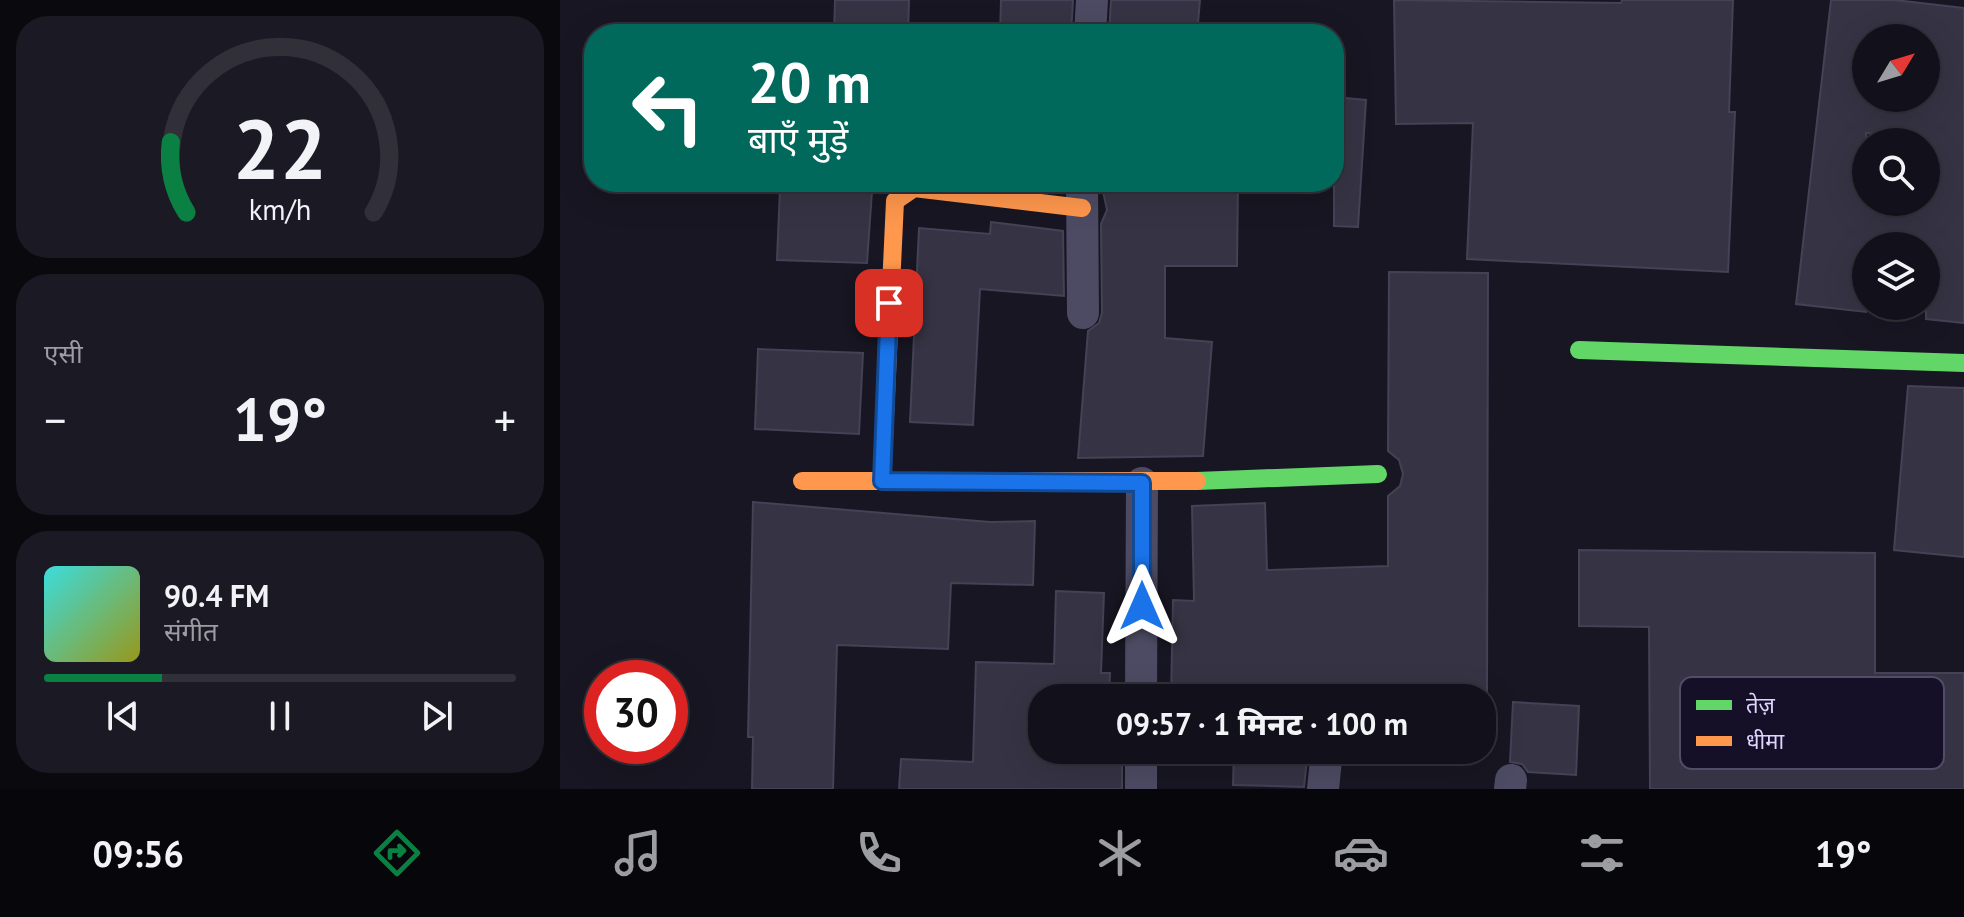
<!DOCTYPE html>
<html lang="hi">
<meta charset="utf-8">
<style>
:root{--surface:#12101a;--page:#1b1923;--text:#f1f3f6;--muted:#9c9da2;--line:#313039;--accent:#0b8043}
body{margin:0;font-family:"PT Sans","Noto Sans Devanagari",sans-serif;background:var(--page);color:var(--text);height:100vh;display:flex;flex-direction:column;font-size:30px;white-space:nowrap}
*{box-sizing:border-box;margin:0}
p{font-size:26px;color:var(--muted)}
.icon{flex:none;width:44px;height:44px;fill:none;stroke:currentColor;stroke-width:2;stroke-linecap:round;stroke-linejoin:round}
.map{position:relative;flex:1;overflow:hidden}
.side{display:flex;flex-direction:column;gap:16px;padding:16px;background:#0a090e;width:560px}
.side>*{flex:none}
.top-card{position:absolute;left:24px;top:24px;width:760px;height:168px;border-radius:32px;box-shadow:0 8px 32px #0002,0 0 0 2px var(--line);background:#00695c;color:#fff;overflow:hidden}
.needle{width:52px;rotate:52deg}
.tools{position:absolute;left:1292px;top:24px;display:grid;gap:16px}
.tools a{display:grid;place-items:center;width:88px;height:88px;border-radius:50%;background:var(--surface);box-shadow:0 8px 32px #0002,0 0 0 2px var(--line);font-size:40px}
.speed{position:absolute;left:24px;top:660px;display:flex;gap:16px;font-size:40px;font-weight:700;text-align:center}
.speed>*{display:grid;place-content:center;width:104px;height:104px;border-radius:50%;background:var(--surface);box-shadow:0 8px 32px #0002,0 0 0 2px var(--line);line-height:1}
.speed .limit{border:12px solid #d22;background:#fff;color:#111}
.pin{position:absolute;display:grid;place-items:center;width:68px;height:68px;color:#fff;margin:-34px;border-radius:16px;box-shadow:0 4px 12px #0006}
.me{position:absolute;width:88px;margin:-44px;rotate:0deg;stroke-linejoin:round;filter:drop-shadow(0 0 6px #0008)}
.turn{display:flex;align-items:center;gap:28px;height:168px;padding:0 32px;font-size:36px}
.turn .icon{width:104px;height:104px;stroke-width:2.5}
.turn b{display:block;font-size:56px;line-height:68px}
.big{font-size:60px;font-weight:800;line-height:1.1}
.side .tile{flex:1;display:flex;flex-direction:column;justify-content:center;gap:12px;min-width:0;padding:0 28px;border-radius:32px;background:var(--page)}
.side .dial{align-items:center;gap:0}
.dial svg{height:208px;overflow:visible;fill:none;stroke:var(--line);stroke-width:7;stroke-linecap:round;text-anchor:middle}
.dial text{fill:var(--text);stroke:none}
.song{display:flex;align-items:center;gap:24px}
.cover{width:96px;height:96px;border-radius:12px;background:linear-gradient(135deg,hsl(180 70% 55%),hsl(60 70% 35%))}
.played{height:8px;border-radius:4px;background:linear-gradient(90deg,var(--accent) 25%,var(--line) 25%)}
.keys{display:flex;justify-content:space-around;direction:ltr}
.heat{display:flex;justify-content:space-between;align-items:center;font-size:44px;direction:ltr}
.trip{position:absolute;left:468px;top:684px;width:468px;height:80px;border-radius:32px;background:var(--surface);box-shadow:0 8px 32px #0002,0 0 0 2px var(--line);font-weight:800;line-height:80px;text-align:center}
.menu{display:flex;height:128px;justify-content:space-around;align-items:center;background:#07060a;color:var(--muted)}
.menu .icon{width:56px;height:56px}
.menu .current{color:var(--accent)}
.menu b{font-size:36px;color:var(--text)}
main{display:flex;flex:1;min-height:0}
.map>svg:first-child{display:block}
.building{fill:#363444;stroke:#454156;stroke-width:2;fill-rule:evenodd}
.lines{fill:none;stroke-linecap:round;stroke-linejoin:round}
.street{stroke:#4c4b63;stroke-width:32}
.fast{stroke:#63d668;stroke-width:18}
.slow{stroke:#ff974d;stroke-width:18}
.route-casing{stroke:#114b97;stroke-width:20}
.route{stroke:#1a73e8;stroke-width:14}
.key{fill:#151028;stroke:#514c68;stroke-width:2}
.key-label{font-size:22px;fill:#ddd7ff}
</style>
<main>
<section class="side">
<div class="tile dial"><svg viewBox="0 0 100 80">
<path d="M14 69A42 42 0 1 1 86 69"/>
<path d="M14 69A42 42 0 0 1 8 42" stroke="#0b8043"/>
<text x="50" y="56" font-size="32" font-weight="700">22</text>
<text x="50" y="72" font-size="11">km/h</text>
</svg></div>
<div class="tile"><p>एसी</p>
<div class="heat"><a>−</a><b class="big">19°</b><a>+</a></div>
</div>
<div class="tile">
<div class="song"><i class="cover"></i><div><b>90.4 FM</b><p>संगीत</p></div></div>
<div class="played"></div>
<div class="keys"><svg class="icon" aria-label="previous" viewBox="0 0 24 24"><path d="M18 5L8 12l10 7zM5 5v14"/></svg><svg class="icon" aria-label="pause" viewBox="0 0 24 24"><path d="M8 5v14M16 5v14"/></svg><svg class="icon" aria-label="next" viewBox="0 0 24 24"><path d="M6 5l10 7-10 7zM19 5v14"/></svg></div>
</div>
</section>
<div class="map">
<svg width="1404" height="789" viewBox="0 0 1404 789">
<rect width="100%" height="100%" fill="#181622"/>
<g class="building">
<path d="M 275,0 L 349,0 L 348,34 L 274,34 Z"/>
<path d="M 441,0 L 513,0 L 511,34 L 440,34 Z"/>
<path d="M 551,0 L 640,0 L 637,34 L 549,34 Z"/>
<path d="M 834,0 L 1061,3 L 1062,0 L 1173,0 L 1169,112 L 1175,112 L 1168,272 L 907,259 L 913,123 L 836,124 Z"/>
<path d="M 1271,0 L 1335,0 L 1404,8 L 1404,323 L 1366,319 L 1366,246 L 1306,246 L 1306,312 L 1236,304 ZM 1306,38 L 1366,38 L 1366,98 L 1306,98 ZM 1306,133 L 1366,140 L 1366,202 L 1306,202 Z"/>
<path d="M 774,97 L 806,100 L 798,227 L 774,226 Z"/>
<path d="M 541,182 L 678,182 L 677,266 L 605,266 L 605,338 L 652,342 L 643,456 L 518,458 L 528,331 L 539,323 L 542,313 L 541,224 L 547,210 Z"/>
<path d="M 220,188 L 312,191 L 307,263 L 217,260 Z"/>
<path d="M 431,222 L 503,231 L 504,296 L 420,289 L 413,425 L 350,422 L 359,228 L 430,234 Z"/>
<path d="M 829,272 L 928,273 L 927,696 L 611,698 L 613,600 L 634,601 L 632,506 L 705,503 L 707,570 L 828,566 L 828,496 L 840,486 L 843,474 L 839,460 L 828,451 Z"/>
<path d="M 198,349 L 303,353 L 299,434 L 195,429 Z"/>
<path d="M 1348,386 L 1404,388 L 1404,557 L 1334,550 Z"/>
<path d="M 193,502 L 430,522 L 475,521 L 473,585 L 391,583 L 388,649 L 277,645 L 273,789 L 192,789 L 193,737 L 188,737 Z"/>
<path d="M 1019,550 L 1315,553 L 1315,673 L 1404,673 L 1404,789 L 1090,789 L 1089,627 L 1019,626 Z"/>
<path d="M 496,591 L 544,593 L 541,673 L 550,673 L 549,695 L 562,695 L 562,698 L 482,698 L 482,750 L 562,750 L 562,789 L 339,789 L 341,759 L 413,762 L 416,662 L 494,664 Z"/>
<path d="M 953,702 L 1019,706 L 1016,775 L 968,772 L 962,764 L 950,762 Z"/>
<path d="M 674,750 L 748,750 L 744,787 L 673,785 Z"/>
</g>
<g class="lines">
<g class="street">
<path d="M 530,34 L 532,0"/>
<path d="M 522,182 L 523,313"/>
<path d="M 581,698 L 582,483"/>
<path d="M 581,789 L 581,750"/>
<path d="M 763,789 L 767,750"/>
<path d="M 950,789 L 951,780"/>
</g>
<g class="fast">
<path d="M 1019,350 L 1404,363"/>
<path d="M 637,481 L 818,474"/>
</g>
<g class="slow">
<path d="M 242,481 L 637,481"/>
<path d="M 322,481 L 335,201 L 354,188 L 522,208"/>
</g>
</g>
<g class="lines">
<g class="route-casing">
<path id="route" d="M 329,303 L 322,481 L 582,483 L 582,606"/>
</g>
<use href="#route" class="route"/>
</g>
<rect x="1120" y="677" width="264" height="92" rx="12" class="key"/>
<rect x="1136" y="700" width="36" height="10" fill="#63d668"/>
<rect x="1136" y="736" width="36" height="10" fill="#ff974d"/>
<g class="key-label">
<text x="1186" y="713">तेज़</text>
<text x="1186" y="749">धीमा</text>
</g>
</svg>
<div class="tools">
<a><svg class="needle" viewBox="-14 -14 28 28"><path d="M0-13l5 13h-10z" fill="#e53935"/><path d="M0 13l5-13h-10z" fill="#9c9da2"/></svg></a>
<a><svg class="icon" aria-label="search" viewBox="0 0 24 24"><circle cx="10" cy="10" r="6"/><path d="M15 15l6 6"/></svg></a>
<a><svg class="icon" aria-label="layers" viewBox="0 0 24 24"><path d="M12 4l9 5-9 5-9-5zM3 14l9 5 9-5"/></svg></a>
</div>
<div class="speed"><div class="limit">30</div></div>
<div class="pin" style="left:329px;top:303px;background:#d93025"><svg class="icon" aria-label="arrive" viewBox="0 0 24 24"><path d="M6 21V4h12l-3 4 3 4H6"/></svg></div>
<svg class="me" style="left:582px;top:606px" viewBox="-20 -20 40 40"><path d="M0-17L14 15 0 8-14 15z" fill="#1a73e8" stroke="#fff" stroke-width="4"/></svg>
<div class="trip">09:57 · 1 मिनट · 100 m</div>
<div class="top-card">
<div class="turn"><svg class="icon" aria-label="left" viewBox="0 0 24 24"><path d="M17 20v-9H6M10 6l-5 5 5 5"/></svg><div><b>20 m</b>बाएँ मुड़ें</div></div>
</div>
</div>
</main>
<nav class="menu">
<b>09:56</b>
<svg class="icon current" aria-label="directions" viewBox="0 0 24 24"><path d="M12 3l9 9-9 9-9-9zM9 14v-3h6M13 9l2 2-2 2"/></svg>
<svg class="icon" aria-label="music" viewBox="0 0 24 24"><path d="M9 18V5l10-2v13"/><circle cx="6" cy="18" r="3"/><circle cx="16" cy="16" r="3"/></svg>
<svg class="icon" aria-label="phone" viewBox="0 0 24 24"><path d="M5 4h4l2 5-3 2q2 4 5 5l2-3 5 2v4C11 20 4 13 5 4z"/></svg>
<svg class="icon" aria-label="climate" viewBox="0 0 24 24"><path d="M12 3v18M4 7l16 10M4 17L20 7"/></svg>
<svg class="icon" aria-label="car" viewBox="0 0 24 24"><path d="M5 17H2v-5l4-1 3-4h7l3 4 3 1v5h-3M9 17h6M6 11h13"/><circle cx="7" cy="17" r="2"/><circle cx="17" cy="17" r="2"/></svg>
<svg class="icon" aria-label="filters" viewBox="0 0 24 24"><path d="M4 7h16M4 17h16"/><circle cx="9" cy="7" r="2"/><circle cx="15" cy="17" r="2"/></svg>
<b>19°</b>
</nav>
